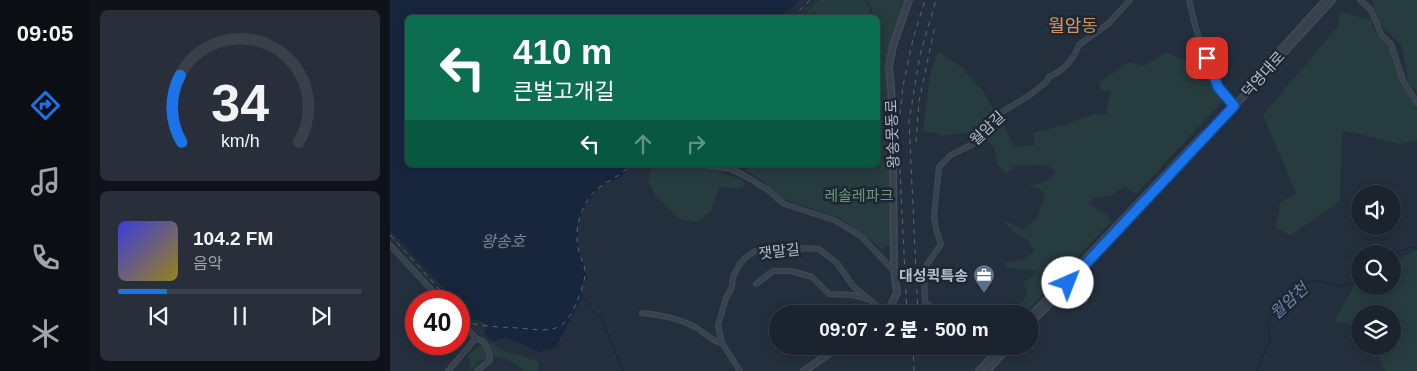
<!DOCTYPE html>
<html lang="ko">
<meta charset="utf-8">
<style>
:root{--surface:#1b232e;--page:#282f3a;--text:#f1f3f6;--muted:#a0a4aa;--line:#39404a;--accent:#1a73e8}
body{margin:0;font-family:Helvetica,"Noto Sans KR",sans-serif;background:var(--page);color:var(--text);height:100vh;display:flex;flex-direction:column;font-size:19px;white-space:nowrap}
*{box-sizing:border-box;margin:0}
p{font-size:16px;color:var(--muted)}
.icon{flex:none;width:28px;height:28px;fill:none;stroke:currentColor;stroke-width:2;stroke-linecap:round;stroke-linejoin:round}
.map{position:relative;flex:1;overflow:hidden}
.drawer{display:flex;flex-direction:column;gap:10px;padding:10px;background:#0f1319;width:300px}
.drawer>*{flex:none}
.banner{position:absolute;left:15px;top:15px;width:475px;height:152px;border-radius:8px;box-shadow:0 2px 12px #0003,0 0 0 1px var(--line);background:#0b6e4f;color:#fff;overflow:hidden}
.tools{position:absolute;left:961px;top:185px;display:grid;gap:10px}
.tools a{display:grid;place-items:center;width:50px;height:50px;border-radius:50%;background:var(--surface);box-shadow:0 2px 12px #0003,0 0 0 1px var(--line);font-size:25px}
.speed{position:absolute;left:15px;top:290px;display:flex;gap:10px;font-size:25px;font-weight:700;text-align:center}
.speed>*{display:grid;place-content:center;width:65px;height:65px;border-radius:50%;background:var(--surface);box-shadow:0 2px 12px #0003,0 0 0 1px var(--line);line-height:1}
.speed .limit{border:8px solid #d22;background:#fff;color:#111}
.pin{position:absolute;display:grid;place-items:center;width:42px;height:42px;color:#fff;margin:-21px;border-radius:10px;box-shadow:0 2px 8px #0006}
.me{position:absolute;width:55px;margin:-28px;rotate:44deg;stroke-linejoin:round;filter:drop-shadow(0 0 4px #0008)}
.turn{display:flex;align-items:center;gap:18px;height:105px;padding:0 25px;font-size:22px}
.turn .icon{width:65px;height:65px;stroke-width:2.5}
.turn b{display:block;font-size:35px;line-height:42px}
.lanes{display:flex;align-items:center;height:48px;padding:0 25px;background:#0003;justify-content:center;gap:25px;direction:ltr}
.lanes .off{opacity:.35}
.drawer .tile{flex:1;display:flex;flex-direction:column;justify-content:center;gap:8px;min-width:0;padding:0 18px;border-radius:8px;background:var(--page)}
.drawer .dial{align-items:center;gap:0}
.dial svg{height:130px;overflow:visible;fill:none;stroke:var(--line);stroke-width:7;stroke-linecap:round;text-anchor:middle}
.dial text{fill:var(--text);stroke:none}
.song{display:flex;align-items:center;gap:15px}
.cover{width:60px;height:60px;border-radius:8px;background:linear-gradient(135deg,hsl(240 70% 55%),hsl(50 70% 35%))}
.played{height:5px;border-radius:2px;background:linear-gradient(90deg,var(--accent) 20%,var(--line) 20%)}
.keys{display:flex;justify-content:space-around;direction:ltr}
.trip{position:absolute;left:379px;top:305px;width:270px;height:50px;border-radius:25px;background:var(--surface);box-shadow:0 2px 12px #0003,0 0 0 1px var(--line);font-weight:800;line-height:50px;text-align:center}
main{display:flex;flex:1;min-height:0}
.tabs{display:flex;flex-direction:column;width:90px;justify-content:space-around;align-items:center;background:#0b0e12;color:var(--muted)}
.tabs .icon{width:35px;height:35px}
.tabs .active{color:var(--accent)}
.tabs b{font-size:22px;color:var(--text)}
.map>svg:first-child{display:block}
.green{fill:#263c3f}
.water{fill:#17263c}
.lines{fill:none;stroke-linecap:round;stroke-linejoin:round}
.stream{stroke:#17263c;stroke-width:1}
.minor-casing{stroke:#414a57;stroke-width:6}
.tertiary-casing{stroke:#414a57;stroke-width:8}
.minor{stroke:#38414e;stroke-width:4}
.tertiary{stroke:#38414e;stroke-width:5}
.rail{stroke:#5a6575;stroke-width:1;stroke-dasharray:5 5;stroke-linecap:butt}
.route-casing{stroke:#114b97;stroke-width:12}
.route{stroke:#1a73e8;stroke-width:9}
.labels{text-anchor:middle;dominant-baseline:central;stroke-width:5;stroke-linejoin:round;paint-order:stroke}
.street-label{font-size:15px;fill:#b4bcc9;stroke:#1d2633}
.park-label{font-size:15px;fill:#6b9a76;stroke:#1d2633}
.poi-label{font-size:15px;font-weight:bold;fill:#b4bcc9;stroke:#1d2633;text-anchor:end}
.water-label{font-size:16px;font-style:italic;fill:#6d86a8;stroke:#1d2633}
.quarter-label{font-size:18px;fill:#d59563;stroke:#1d2633}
</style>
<main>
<nav class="tabs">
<b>09:05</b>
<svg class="icon active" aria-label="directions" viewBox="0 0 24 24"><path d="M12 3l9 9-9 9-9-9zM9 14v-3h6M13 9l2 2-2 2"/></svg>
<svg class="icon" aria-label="music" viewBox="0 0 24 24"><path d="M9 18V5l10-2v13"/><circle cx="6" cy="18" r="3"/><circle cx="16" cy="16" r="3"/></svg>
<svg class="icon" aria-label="phone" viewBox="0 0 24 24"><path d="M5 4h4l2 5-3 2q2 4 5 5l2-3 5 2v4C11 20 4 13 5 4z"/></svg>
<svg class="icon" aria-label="climate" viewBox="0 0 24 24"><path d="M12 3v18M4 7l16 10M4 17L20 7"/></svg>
</nav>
<section class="drawer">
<div class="tile dial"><svg viewBox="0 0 100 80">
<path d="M14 69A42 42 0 1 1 86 69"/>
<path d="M14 69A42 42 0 0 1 13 28" stroke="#1a73e8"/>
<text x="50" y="56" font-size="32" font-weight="700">34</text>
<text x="50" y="72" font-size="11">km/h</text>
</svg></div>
<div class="tile">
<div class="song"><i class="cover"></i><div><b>104.2 FM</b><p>음악</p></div></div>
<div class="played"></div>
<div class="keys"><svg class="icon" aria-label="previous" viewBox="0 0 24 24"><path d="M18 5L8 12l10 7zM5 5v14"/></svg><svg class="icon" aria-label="pause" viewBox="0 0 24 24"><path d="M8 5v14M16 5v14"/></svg><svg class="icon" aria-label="next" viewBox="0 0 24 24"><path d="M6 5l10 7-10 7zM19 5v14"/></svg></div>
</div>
</section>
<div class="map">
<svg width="1027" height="371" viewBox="0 0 1027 371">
<rect width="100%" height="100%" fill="#242f3e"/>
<g class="green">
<path d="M 425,0 L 517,0 L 501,46 L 495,68 L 499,102 L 500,245 L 491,249 L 472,233 L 449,218 L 391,198 L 373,181 L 355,170 L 360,165 L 488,165 L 488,18 L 409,17 L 415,9 Z"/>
<path d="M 981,0 L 1027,0 L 1027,92 L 1019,85 L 1011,44 L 989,23 L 983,2 Z"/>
<path d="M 950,12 L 981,20 L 984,30 L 999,45 L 1011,79 L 1024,104 L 1027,106 L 1027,141 L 1011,144 L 952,130 L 950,201 L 901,235 L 886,228 L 890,203 L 906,193 L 873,115 L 948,26 Z"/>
<path d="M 548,52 L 572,67 L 593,91 L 606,114 L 596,123 L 585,137 L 575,133 L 553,136 L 542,132 L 533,133 L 540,74 Z"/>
<path d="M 777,52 L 801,63 L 812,61 L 824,91 L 833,101 L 746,194 L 735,186 L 720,196 L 704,198 L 699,204 L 717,215 L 721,222 L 635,314 L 619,314 L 636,297 L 637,290 L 632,284 L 648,271 L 617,268 L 616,262 L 635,260 L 645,251 L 638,241 L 624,232 L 611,219 L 634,229 L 647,218 L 655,195 L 648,188 L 637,187 L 660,179 L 665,172 L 658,165 L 626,166 L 617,174 L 608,165 L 604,147 L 595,138 L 605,129 L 614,125 L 624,147 L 644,145 L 644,136 L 643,133 L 673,125 L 704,114 L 715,115 L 721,90 L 710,91 L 710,82 L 739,62 L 754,66 Z"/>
<path d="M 265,165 L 296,165 L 324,170 L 355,181 L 352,188 L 330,187 L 321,211 L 309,222 L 289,219 L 265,195 L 258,181 L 261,170 Z"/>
<path d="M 1027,250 L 1027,371 L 995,371 L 985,346 L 1002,346 L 1002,314 L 970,314 L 970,327 L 945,321 L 968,278 L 970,278 L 970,286 L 1002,286 L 1003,262 Z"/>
<path d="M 93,343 L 103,343 L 110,350 L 148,361 L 148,371 L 133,371 C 123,359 102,352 88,363 C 85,365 83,369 79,371 L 80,362 L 78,355 Z"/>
</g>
<path class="water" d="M 0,0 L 409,0 L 398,11 L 384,18 L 18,18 L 18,165 L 241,165 L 232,176 L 210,187 L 199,200 L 187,224 L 189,249 L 197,277 L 190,288 L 192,297 L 166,347 L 149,352 L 116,337 L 102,341 L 94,333 L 97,325 L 92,321 L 82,320 L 69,305 L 69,301 L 65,301 L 0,230 Z"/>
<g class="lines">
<g class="stream">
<path d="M 475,0 L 482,9 L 479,18"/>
<path d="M 417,18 L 415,12 L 428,0"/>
<path d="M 1002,254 L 1021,247 L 1027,248"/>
<path d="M 192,297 L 203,311 L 211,317 L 233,371"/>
<path d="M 866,371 L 880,341 L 878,320 L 893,303 L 907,291 L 912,285 L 924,280 C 933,283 942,282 951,287 L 962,283 L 970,278"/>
</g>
<g class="minor-casing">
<g id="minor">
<path d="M 799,0 L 806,29 L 828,87 L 845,106"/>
<path d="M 970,0 L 981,10 L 991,34 L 1001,44 L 1013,80 L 1027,103"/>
<path d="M 314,165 L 341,169 L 359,178 L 378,190 L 394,204 L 444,220 L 471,236 L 504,271"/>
<path d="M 0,245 L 52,301"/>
<path d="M 366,284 L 383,271 L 401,271 L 422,277 L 439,294 L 463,295 L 477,299"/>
<path d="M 252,313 C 273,316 286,317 305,327 C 314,332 321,341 332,343"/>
<path d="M 551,314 L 535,302 L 534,269 L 551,244 L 546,229 L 544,216 L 549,167 L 561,155 L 583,144 L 607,115 L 640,95 L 656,82 L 659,77 L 670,71 L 678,64 L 685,54 L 689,45 L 719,23 L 740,0"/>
<path d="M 69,320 L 86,338 L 94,342 L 99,352 L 100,360 L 87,371"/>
<path d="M 58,371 L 86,338"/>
<path d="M 350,371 L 332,343 L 328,325 L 336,298 L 342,287 L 343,277 L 349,265 L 355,258 L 365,251 L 375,250 L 395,253 L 414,248 L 429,249 L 447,263 L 463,286 L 487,306 L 491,314"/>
</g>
</g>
<g class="tertiary-casing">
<g id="tertiary">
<path d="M 857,87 L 936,0"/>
<path d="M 493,314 L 502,304 L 507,292 L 504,271 L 503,165 L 501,140 L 502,100 L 499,67 L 503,46 L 519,0"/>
<path d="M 640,317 L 814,134"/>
<path d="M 640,324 L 756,202 L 942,0"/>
<path d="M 414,371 L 450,346"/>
<path d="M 589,371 L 612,346"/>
<path d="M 597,371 L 619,346"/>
</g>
</g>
<use href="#minor" class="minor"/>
<use href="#tertiary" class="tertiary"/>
<g class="rail">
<path d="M 402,18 L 420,0"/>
<path d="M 526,142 L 529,101 L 545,26"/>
<path d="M 0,235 L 60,301"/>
<path d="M 69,310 C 72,314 75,320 79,322 C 88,327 117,327 128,328 C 162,331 174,335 188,299 C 191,291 195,282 195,273 C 195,266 192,261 190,255 C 185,239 186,222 194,207 C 205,182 225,182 241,165"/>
<path d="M 517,314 L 508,131 L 513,86 L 523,39 L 535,0"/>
<path d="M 528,314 L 519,121 L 530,55 L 546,0"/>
<path d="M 523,346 L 524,371"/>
</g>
</g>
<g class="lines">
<g class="route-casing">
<path id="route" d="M 678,283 L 844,106 L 828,87 L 817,58"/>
</g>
<use href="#route" class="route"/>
</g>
<defs>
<g id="office-pin" transform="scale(1.125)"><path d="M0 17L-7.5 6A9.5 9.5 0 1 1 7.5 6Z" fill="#5c6f8a" stroke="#1d2633"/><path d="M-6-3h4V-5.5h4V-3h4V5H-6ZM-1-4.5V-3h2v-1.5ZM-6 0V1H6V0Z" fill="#fff"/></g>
</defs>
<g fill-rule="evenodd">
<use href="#office-pin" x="594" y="275"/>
</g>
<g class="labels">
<g class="street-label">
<text transform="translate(873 74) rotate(-48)">덕영대로</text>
<text transform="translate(597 128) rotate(-44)">월암길</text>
<text transform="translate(502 134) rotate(-92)">왕송못동로</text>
<text transform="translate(389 251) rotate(-6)">잿말길</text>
</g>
<g class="park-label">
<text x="469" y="195">레솔레파크</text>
</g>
<g class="poi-label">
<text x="578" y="275">대성퀵특송</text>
</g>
<g class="water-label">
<text x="113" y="241">왕송호</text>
<text transform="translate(899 301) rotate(-43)">월암천</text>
</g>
<g class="quarter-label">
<text x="683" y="26">월암동</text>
</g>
</g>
</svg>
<div class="tools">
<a><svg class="icon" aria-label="sound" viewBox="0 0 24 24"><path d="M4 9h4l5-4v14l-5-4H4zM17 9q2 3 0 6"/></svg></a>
<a><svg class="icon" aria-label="search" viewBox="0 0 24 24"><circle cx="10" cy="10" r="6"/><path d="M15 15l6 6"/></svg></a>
<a><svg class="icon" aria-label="layers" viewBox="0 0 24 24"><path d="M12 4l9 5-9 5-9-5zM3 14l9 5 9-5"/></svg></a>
</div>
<div class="speed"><div class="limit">40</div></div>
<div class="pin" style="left:817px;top:58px;background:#d93025"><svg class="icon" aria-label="arrive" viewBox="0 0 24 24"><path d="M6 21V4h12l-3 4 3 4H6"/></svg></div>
<svg class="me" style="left:678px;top:283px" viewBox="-20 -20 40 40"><circle r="19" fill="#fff"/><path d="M0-13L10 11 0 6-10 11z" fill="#1a73e8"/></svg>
<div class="trip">09:07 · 2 분 · 500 m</div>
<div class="banner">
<div class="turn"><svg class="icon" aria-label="left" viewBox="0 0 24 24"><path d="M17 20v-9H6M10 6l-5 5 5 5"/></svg><div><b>410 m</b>큰벌고개길</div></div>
<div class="lanes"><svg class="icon" aria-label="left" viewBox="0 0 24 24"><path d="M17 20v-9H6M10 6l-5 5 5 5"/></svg><svg class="icon off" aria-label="ahead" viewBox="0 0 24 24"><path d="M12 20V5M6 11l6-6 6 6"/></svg><svg class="icon off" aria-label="right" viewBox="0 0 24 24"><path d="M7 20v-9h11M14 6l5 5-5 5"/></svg></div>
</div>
</div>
</main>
